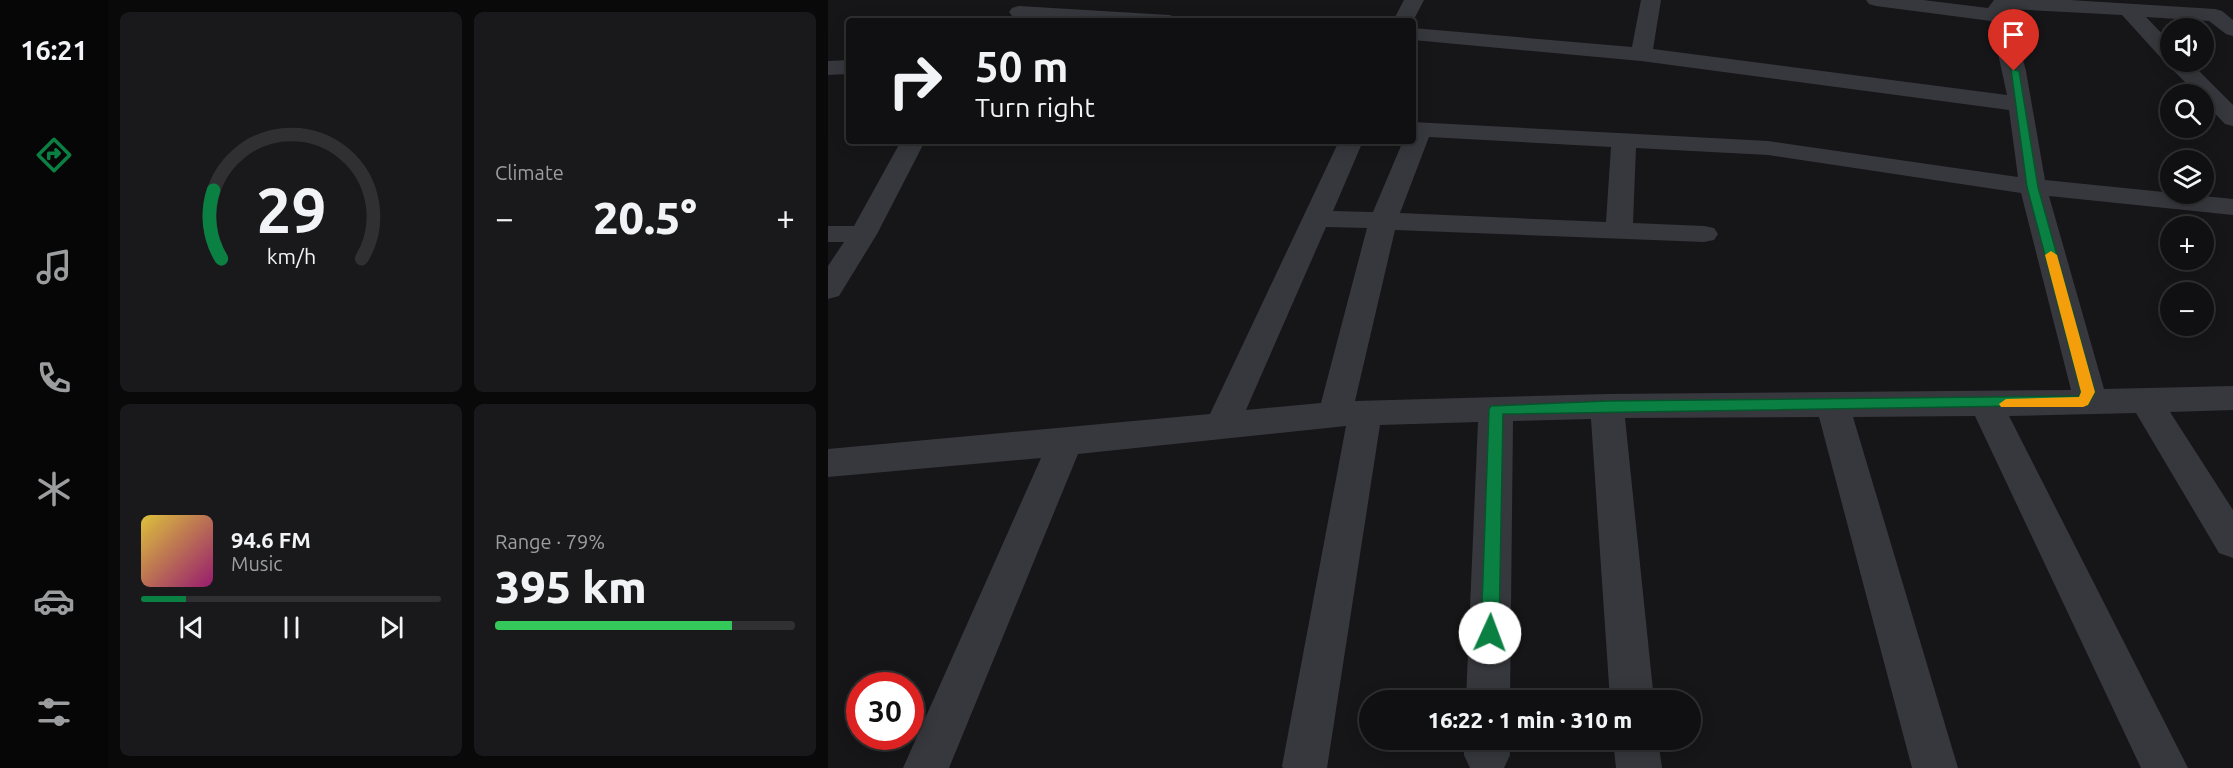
<!DOCTYPE html>
<meta charset="utf-8">
<style>
:root{--surface:#101012;--page:#19191b;--text:#f1f3f6;--muted:#9c9d9f;--line:#303032;--accent:#0b8043}
body{margin:0;font-family:Ubuntu,sans-serif;background:var(--page);color:var(--text);height:100vh;display:flex;flex-direction:column;font-size:22px;white-space:nowrap}
*{box-sizing:border-box;margin:0}
p{font-size:20px;color:var(--muted)}
.icon{flex:none;width:33px;height:33px;fill:none;stroke:currentColor;stroke-width:2;stroke-linecap:round;stroke-linejoin:round}
.map{position:relative;flex:1;overflow:hidden}
.panel{display:flex;flex-direction:column;gap:12px;padding:12px;background:#09090a;width:720px}
.panel>*{flex:none}
.hud{position:absolute;left:18px;top:18px;width:570px;height:126px;border-radius:6px;box-shadow:0 3px 15px #0003,0 0 0 2px var(--line);background:#101012;color:var(--text);overflow:hidden}
.controls{position:absolute;left:1332px;top:18px;display:grid;gap:12px}
.controls a{display:grid;place-items:center;width:54px;height:54px;border-radius:50%;background:var(--surface);box-shadow:0 3px 15px #0003,0 0 0 2px var(--line);font-size:30px}
.speed{position:absolute;left:18px;top:672px;display:flex;gap:12px;font-size:30px;font-weight:700;text-align:center}
.speed>*{display:grid;place-content:center;width:78px;height:78px;border-radius:50%;background:var(--surface);box-shadow:0 3px 15px #0003,0 0 0 2px var(--line);line-height:1}
.speed .limit{border:9px solid #d22;background:#fff;color:#111}
.pin{position:absolute;display:grid;place-items:center;width:51px;height:51px;color:#fff;margin:-62px -26px;border-radius:50% 50% 50% 0;rotate:-45deg;box-shadow:0 0 6px #0007}
.pin .icon{rotate:45deg}
.me{position:absolute;width:66px;margin:-33px;rotate:2deg;stroke-linejoin:round;filter:drop-shadow(0 0 4px #0008)}
.turn{display:flex;align-items:center;gap:21px;height:126px;padding:0 30px;font-size:27px}
.turn .icon{width:78px;height:78px;stroke-width:2.5}
.turn b{display:block;font-size:42px;line-height:51px}
.big{font-size:45px;font-weight:800;line-height:1.1}
.panel .card{flex:1;display:flex;flex-direction:column;justify-content:center;gap:9px;min-width:0;padding:0 21px;border-radius:9px;background:var(--page)}
.panel .dial{align-items:center;gap:0}
.dial svg{height:156px;overflow:visible;fill:none;stroke:var(--line);stroke-width:7;stroke-linecap:round;text-anchor:middle}
.dial text{fill:var(--text);stroke:none}
.song{display:flex;align-items:center;gap:18px}
.cover{width:72px;height:72px;border-radius:9px;background:linear-gradient(135deg,hsl(50 70% 55%),hsl(320 70% 35%))}
.played{height:6px;border-radius:3px;background:linear-gradient(90deg,var(--accent) 15%,var(--line) 15%)}
.keys{display:flex;justify-content:space-around;direction:ltr}
.heat{display:flex;justify-content:space-between;align-items:center;font-size:33px;direction:ltr}
.charge{height:9px;border-radius:4px;background:linear-gradient(90deg,#34c759 79%,var(--line) 0)}
.panel .tiles{flex:1;display:grid;gap:12px;grid-template-columns:repeat(2,1fr)}
.trip{position:absolute;left:531px;top:690px;width:342px;height:60px;border-radius:30px;background:var(--surface);box-shadow:0 3px 15px #0003,0 0 0 2px var(--line);font-weight:800;line-height:60px;text-align:center}
main{display:flex;flex:1;min-height:0}
.menu{display:flex;flex-direction:column;width:108px;justify-content:space-around;align-items:center;background:#060607;color:var(--muted)}
.menu .icon{width:42px;height:42px}
.menu .on{color:var(--accent)}
.menu b{font-size:27px;color:var(--text)}
.map>svg:first-child{display:block}
.lines{fill:none;stroke-linecap:round;stroke-linejoin:round}
.street{fill:#37383d;fill-rule:evenodd}
.route{fill:#0b8043;stroke:#07532c;stroke-width:1.5}
.slow{fill:#f59e0b}
</style>
<main>
<nav class="menu">
<b>16:21</b>
<svg class="icon on" aria-label="directions" viewBox="0 0 24 24"><path d="M12 3l9 9-9 9-9-9zM9 14v-3h6M13 9l2 2-2 2"/></svg>
<svg class="icon" aria-label="music" viewBox="0 0 24 24"><path d="M9 18V5l10-2v13"/><circle cx="6" cy="18" r="3"/><circle cx="16" cy="16" r="3"/></svg>
<svg class="icon" aria-label="phone" viewBox="0 0 24 24"><path d="M5 4h4l2 5-3 2q2 4 5 5l2-3 5 2v4C11 20 4 13 5 4z"/></svg>
<svg class="icon" aria-label="climate" viewBox="0 0 24 24"><path d="M12 3v18M4 7l16 10M4 17L20 7"/></svg>
<svg class="icon" aria-label="car" viewBox="0 0 24 24"><path d="M5 17H2v-5l4-1 3-4h7l3 4 3 1v5h-3M9 17h6M6 11h13"/><circle cx="7" cy="17" r="2"/><circle cx="17" cy="17" r="2"/></svg>
<svg class="icon" aria-label="filters" viewBox="0 0 24 24"><path d="M4 7h16M4 17h16"/><circle cx="9" cy="7" r="2"/><circle cx="15" cy="17" r="2"/></svg>
</nav>
<section class="panel">
<div class="tiles">
<div class="card dial"><svg viewBox="0 0 100 80">
<path d="M14 69A42 42 0 1 1 86 69"/>
<path d="M14 69A42 42 0 0 1 10 34" stroke="#0b8043"/>
<text x="50" y="56" font-size="32" font-weight="700">29</text>
<text x="50" y="72" font-size="11">km/h</text>
</svg></div>
<div class="card"><p>Climate</p>
<div class="heat"><a>−</a><b class="big">20.5°</b><a>+</a></div>
</div>
<div class="card">
<div class="song"><i class="cover"></i><div><b>94.6 FM</b><p>Music</p></div></div>
<div class="played"></div>
<div class="keys"><svg class="icon" aria-label="previous" viewBox="0 0 24 24"><path d="M18 5L8 12l10 7zM5 5v14"/></svg><svg class="icon" aria-label="pause" viewBox="0 0 24 24"><path d="M8 5v14M16 5v14"/></svg><svg class="icon" aria-label="next" viewBox="0 0 24 24"><path d="M6 5l10 7-10 7zM19 5v14"/></svg></div>
</div>
<div class="card"><p>Range · 79%</p><b class="big">395 km</b><div class="charge"></div></div>
</div>
</section>
<div class="map">
<svg width="1405" height="768" viewBox="0 0 1405 768">
<rect width="100%" height="100%" fill="#161618"/>
<g class="lines">
<g class="street">
<path d="M 576,0 L 596,0 L 585,21 L 565,21 Z"/>
<path d="M 813,0 L 833,0 L 825,49 L 1179,95 L 1163,21 L 1048,6 L 1041,4 L 1038,0 L 1095,0 L 1160,8 L 1166,0 L 1242,0 L 1387,9 L 1394,11 L 1405,20 L 1405,36 L 1398,34 L 1381,21 L 1318,17 L 1342,42 L 1342,62 L 1362,62 L 1405,105 L 1405,126 L 1397,124 L 1376,102 L 1376,94 L 1369,94 L 1342,67 L 1340,60 L 1334,59 L 1294,15 L 1181,9 L 1198,71 L 1217,180 L 1405,199 L 1405,215 L 1221,196 L 1276,389 L 1405,386 L 1405,410 L 1342,412 L 1405,510 L 1405,558 L 1391,553 L 1308,413 L 1181,416 L 1360,768 L 1313,768 L 1147,416 L 1025,417 L 1130,768 L 1084,768 L 991,417 L 797,418 L 826,700 L 782,700 L 763,419 L 685,421 L 682,700 L 638,700 L 650,422 L 552,425 L 499,768 L 455,768 L 454,766 L 518,426 L 250,454 L 121,768 L 75,768 L 213,458 L 0,477 L 0,449 L 382,414 L 511,141 L 535,141 L 505,211 L 545,212 L 575,141 L 585,141 L 585,122 L 940,141 L 1190,177 L 1181,110 L 813,61 L 585,40 L 585,28 L 804,47 ZM 601,137 L 783,147 L 778,222 L 572,213 ZM 808,148 L 940,155 L 1193,193 L 1243,390 L 779,394 L 527,401 L 567,230 L 876,242 L 886,240 L 890,234 L 886,228 L 876,226 L 805,223 ZM 498,227 L 539,228 L 493,403 L 418,410 Z"/>
<path d="M 191,6 L 341,15 L 348,17 L 351,21 L 239,21 L 184,16 L 181,12 L 184,8 Z"/>
<path d="M 21,60 L 21,74 L 0,75 L 0,61 Z"/>
<path d="M 73,141 L 97,141 L 49,234 L 11,296 L 0,299 L 0,266 L 16,242 L 0,242 L 0,226 L 26,226 Z"/>
<path d="M 636,740 L 681,740 L 682,755 L 676,768 L 642,768 L 636,755 Z"/>
<path d="M 785,740 L 830,740 L 834,768 L 788,768 Z"/>
</g>
</g>
<path class="route" d="M 1183,69 L 1191,71 L 1210,187 L 1267,392 L 1260,405 L 675,414 L 671,633 L 668,639 L 662,641 L 656,639 L 653,633 L 661,409 L 663,406 L 778,401 L 1251,396 L 1253,392 L 1199,187 Z"/>
<path class="slow" d="M 1223,251 L 1229,255 L 1267,392 L 1260,405 L 1255,407 L 1173,407 L 1171,404 L 1178,399 L 1251,397 L 1253,392 L 1217,255 Z"/>
</svg>
<div class="controls">
<a><svg class="icon" aria-label="sound" viewBox="0 0 24 24"><path d="M4 9h4l5-4v14l-5-4H4zM17 9q2 3 0 6"/></svg></a>
<a><svg class="icon" aria-label="search" viewBox="0 0 24 24"><circle cx="10" cy="10" r="6"/><path d="M15 15l6 6"/></svg></a>
<a><svg class="icon" aria-label="layers" viewBox="0 0 24 24"><path d="M12 4l9 5-9 5-9-5zM3 14l9 5 9-5"/></svg></a>
<a>+</a>
<a>−</a>
</div>
<div class="speed"><div class="limit">30</div></div>
<div class="pin" style="left:1186px;top:71px;background:#d93025"><svg class="icon" aria-label="arrive" viewBox="0 0 24 24"><path d="M6 21V4h12l-3 4 3 4H6"/></svg></div>
<svg class="me" style="left:662px;top:633px" viewBox="-20 -20 40 40"><circle r="19" fill="#fff"/><path d="M0-13L10 11 0 6-10 11z" fill="#0b8043"/></svg>
<div class="trip">16:22 · 1 min · 310 m</div>
<div class="hud">
<div class="turn"><svg class="icon" aria-label="right" viewBox="0 0 24 24"><path d="M7 20v-9h11M14 6l5 5-5 5"/></svg><div><b>50 m</b>Turn right</div></div>
</div>
</div>
</main>
